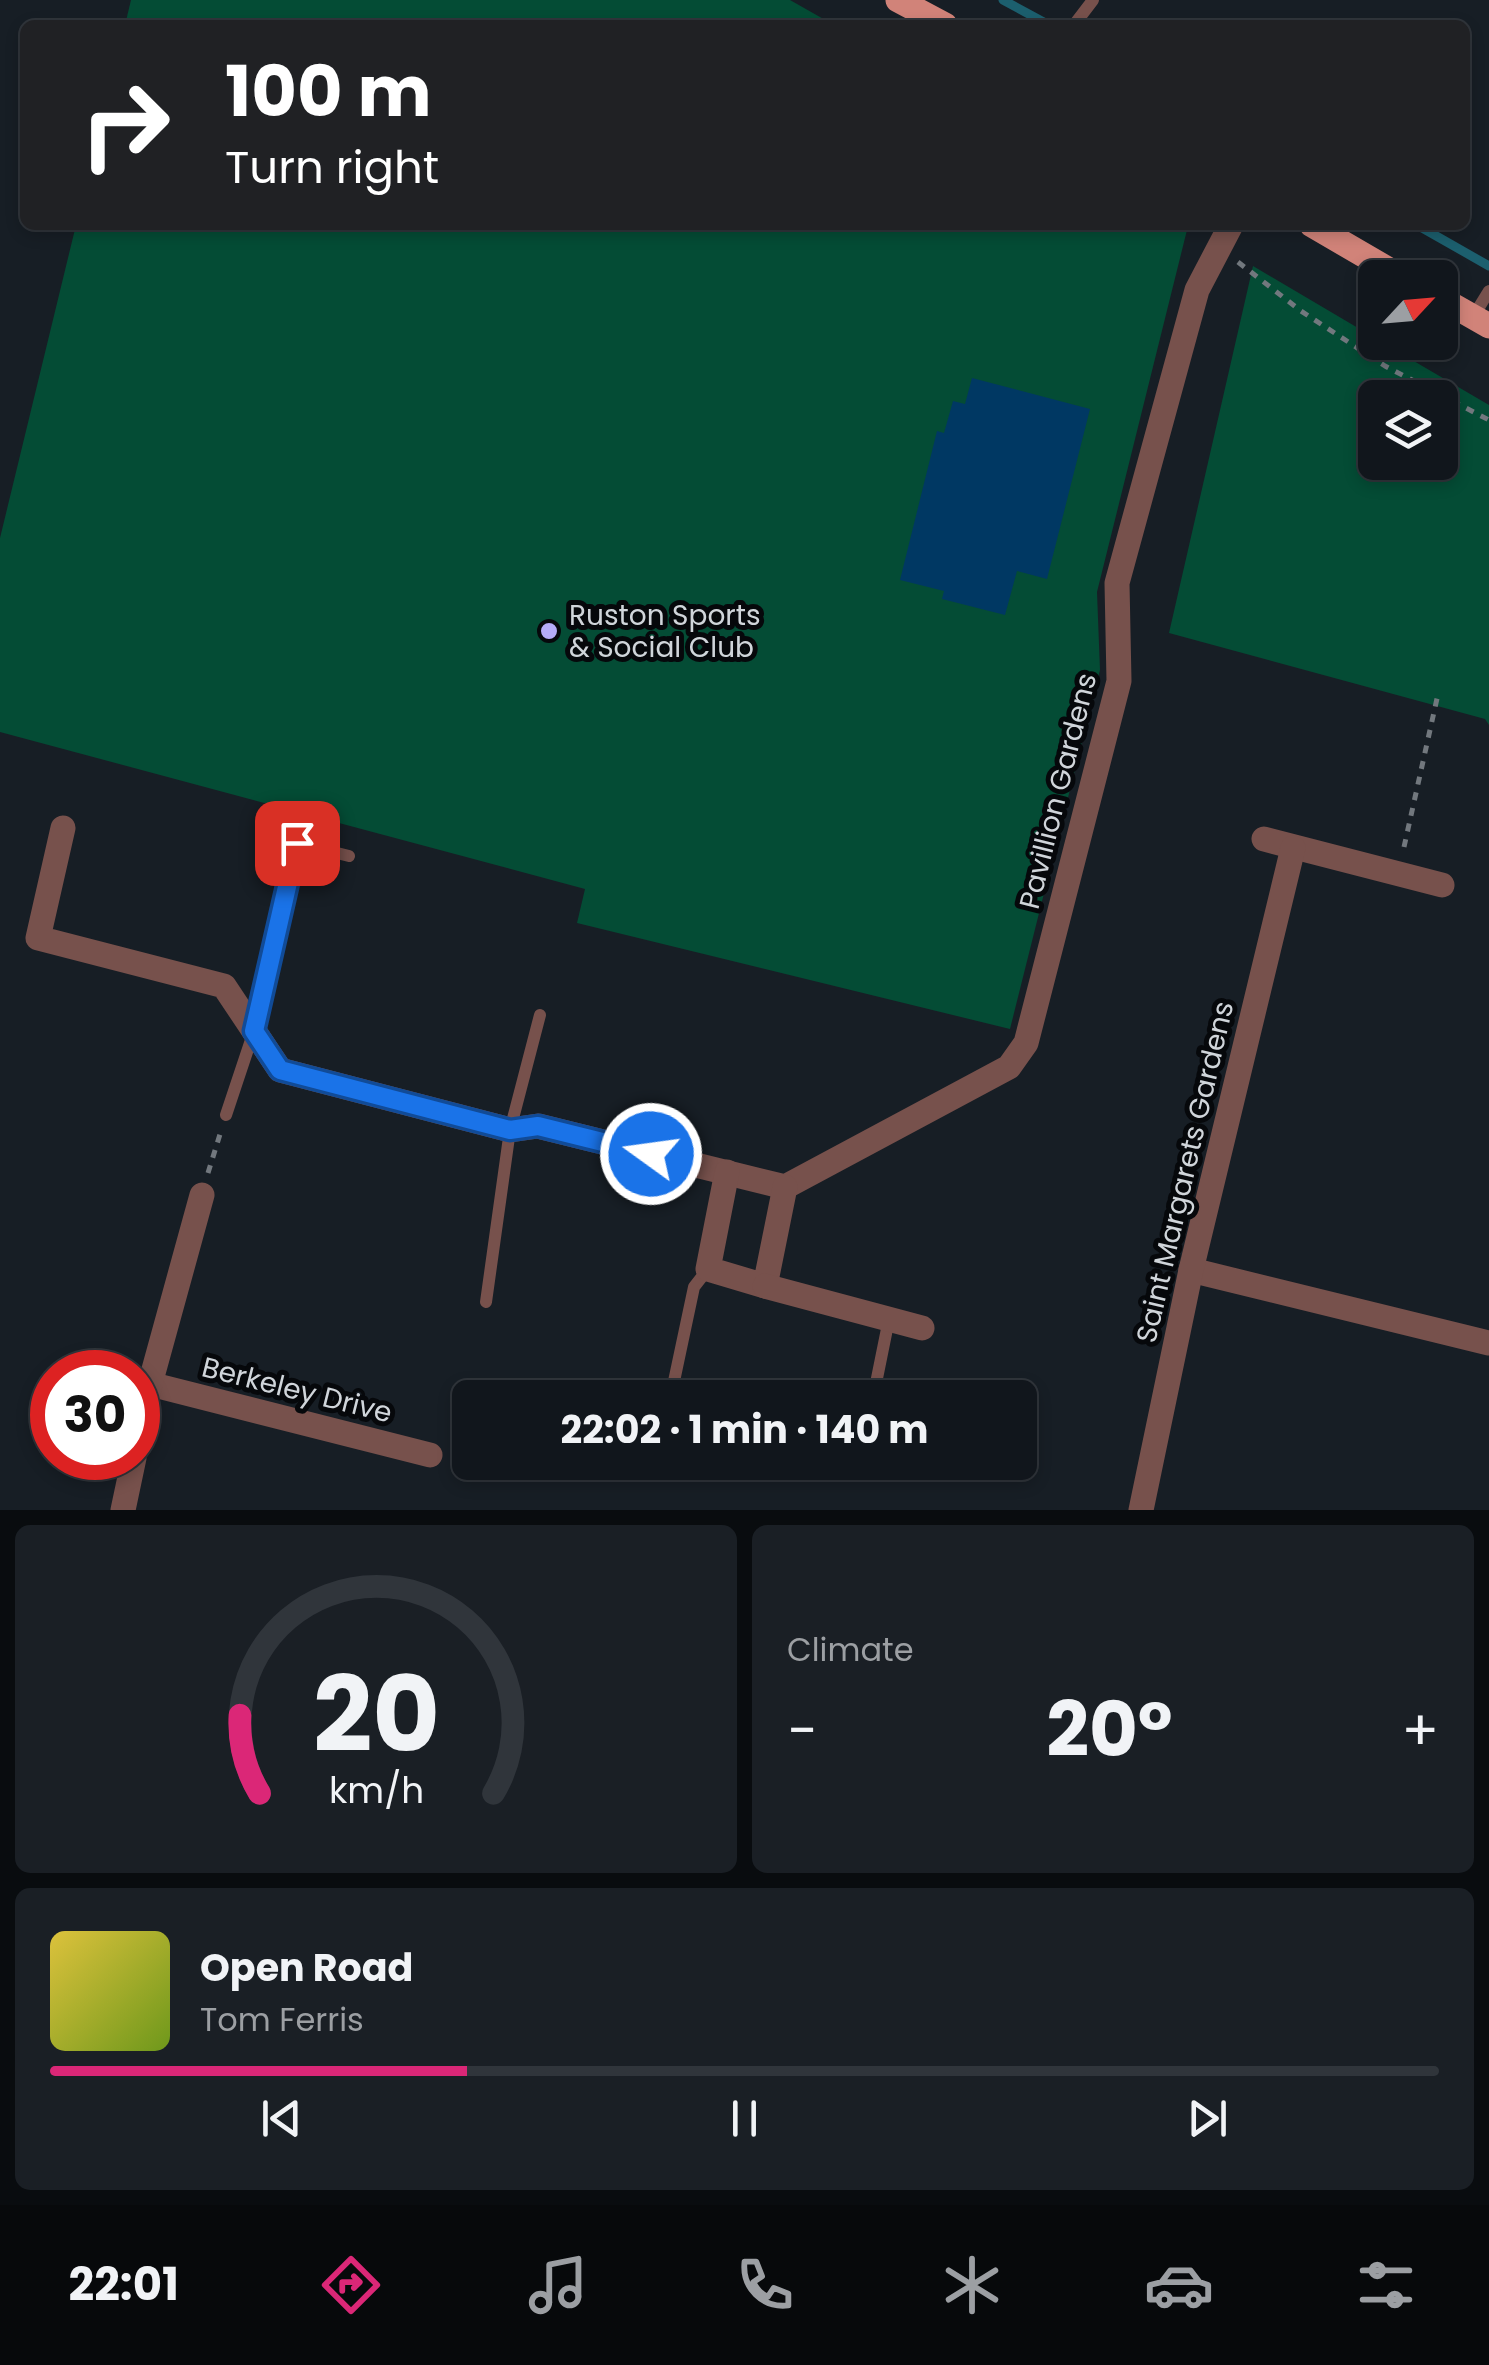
<!DOCTYPE html>
<meta charset="utf-8">
<style>
:root{--surface:#11161c;--page:#1a1f25;--text:#f1f3f6;--muted:#9c9fa3;--line:#30353b;--accent:#db2777}
body{margin:0;font-family:Poppins,sans-serif;background:var(--page);color:var(--text);height:100vh;display:flex;flex-direction:column;font-size:38px;white-space:nowrap}
*{box-sizing:border-box;margin:0}
p{font-size:32px;color:var(--muted)}
.icon{flex:none;width:55px;height:55px;fill:none;stroke:currentColor;stroke-width:2;stroke-linecap:round;stroke-linejoin:round}
.map{position:relative;height:1510px;overflow:hidden}
.details{display:flex;flex-direction:column;gap:15px;padding:15px;background:#090c0f;flex:1}
.details>*{flex:none}
.guide{position:absolute;left:20px;top:20px;width:1450px;height:210px;border-radius:15px;box-shadow:0 5px 15px #0003,0 0 0 2px var(--line);background:#202124;color:#fff;overflow:hidden}
.needle{width:65px;rotate:64deg}
.tools{position:absolute;left:1358px;top:260px;display:grid;gap:20px}
.tools a{display:grid;place-items:center;width:100px;height:100px;border-radius:15px;background:var(--surface);box-shadow:0 5px 15px #0003,0 0 0 2px var(--line);font-size:50px}
.speed{position:absolute;left:30px;top:1350px;display:flex;gap:20px;font-size:50px;font-weight:700;text-align:center}
.speed>*{display:grid;place-content:center;width:130px;height:130px;border-radius:50%;background:var(--surface);box-shadow:0 5px 15px #0003,0 0 0 2px var(--line);line-height:1}
.speed .limit{border:15px solid #d22;background:#fff;color:#111}
.pin{position:absolute;display:grid;place-items:center;width:85px;height:85px;color:#fff;margin:-42px;border-radius:20px;box-shadow:0 5px 15px #0006}
.me{position:absolute;width:110px;margin:-55px;rotate:284deg;stroke-linejoin:round;filter:drop-shadow(0 0 8px #0008)}
.turn{display:flex;align-items:center;gap:35px;height:210px;padding:0 40px;font-size:45px}
.turn .icon{width:130px;height:130px;stroke-width:2.5}
.turn b{display:block;font-size:70px;line-height:85px}
.big{font-size:75px;font-weight:700;line-height:1.1}
.details .widget{flex:1;display:flex;flex-direction:column;justify-content:center;gap:15px;min-width:0;padding:0 35px;border-radius:15px;background:var(--page)}
.details .dial{align-items:center;gap:0}
.dial svg{height:260px;overflow:visible;fill:none;stroke:var(--line);stroke-width:7;stroke-linecap:round;text-anchor:middle}
.dial text{fill:var(--text);stroke:none}
.song{display:flex;align-items:center;gap:30px}
.cover{width:120px;height:120px;border-radius:15px;background:linear-gradient(135deg,hsl(50 70% 55%),hsl(80 70% 35%))}
.played{height:10px;border-radius:5px;background:linear-gradient(90deg,var(--accent) 30%,var(--line) 30%)}
.keys{display:flex;justify-content:space-around;direction:ltr}
.heat{display:flex;justify-content:space-between;align-items:center;font-size:55px;direction:ltr}
.details .tiles{flex:1;display:grid;gap:15px;grid-template-columns:1fr 1fr}
.widget:last-child{grid-column:span 2}
.trip{position:absolute;left:452px;top:1380px;width:585px;height:100px;border-radius:15px;background:var(--surface);box-shadow:0 5px 15px #0003,0 0 0 2px var(--line);font-weight:700;line-height:100px;text-align:center}
.tab-bar{display:flex;height:160px;justify-content:space-around;align-items:center;background:#07090b;color:var(--muted)}
.tab-bar .icon{width:70px;height:70px}
.tab-bar .current{color:var(--accent)}
.tab-bar b{font-size:45px;color:var(--text)}
.map>svg:first-child{display:block}
.green{fill:#044c35;fill-rule:evenodd}
.lines{fill:none;stroke-linecap:round;stroke-linejoin:round}
.stream{stroke:#1c5f6e;stroke-width:9}
.building{fill:#003863}
.path{stroke:#72787e;stroke-width:5;stroke-dasharray:8 8;stroke-linecap:butt}
.service{stroke:#77514c;stroke-width:12}
.minor{stroke:#77514c;stroke-width:25}
.primary{stroke:#d18379;stroke-width:25}
.route-casing{stroke:#114b97;stroke-width:25}
.route{stroke:#1a73e8;stroke-width:18}
.poi-dot{fill:#b5acf8;stroke:#06080b;stroke-width:4}
.labels{text-anchor:middle;dominant-baseline:central;stroke-width:10;stroke-linejoin:round;paint-order:stroke}
.poi-label{font-size:28px;fill:#d0d5da;stroke:#06080b;text-anchor:start}
.street-label{font-size:28px;fill:#d0d5da;stroke:#06080b}
</style>
<div class="map">
<svg width="1489" height="1510" viewBox="0 0 1489 1510">
<rect width="100%" height="100%" fill="#171e25"/>
<g class="green">
<path d="M 131,0 L 790,0 L 834,25 L 125,25 Z"/>
<path d="M 76,225 L 1188,226 L 1097,592 L 1100,670 L 1010,1029 L 577,923 L 585,889 L 0,732 L 0,538 Z"/>
<path d="M 1253,266 L 1375,338 L 1375,342 L 1383,343 L 1489,405 L 1489,725 L 1485,719 L 1169,633 ZM 1375,398 L 1440,398 L 1440,462 L 1375,462 Z"/>
</g>
<g class="lines">
<g class="stream">
<path d="M 1003,0 L 1049,25"/>
<path d="M 1417,225 L 1489,266"/>
</g>
</g>
<path class="building" d="M 972,378 L 1090,409 L 1047,579 L 1017,571 L 1005,615 L 942,599 L 944,591 L 900,580 L 937,431 L 944,433 L 953,401 L 965,404 Z"/>
<g class="lines">
<g class="path">
<path d="M 1238,262 L 1301,311 L 1385,366 L 1489,420"/>
<path d="M 1404,847 L 1438,694"/>
<path d="M 208,1173 L 221,1131"/>
</g>
<g class="service">
<path d="M 1074,25 L 1093,0"/>
<path d="M 1473,317 L 1489,291"/>
<path d="M 226,1115 L 254,1031 L 297,843 L 349,856"/>
<path d="M 486,1302 L 510,1130 L 540,1015"/>
<path d="M 673,1386 L 694,1287 L 708,1269"/>
<path d="M 873,1398 L 889,1319"/>
</g>
<g class="minor">
<path d="M 63,828 L 38,938 L 224,986 L 280,1070 L 510,1130 L 538,1126 L 785,1187 L 1009,1067 L 1026,1043 L 1119,681 L 1117,583 L 1197,290 L 1231,225"/>
<path d="M 1264,839 L 1442,885"/>
<path d="M 727,1172 L 708,1269 L 765,1286 L 785,1187"/>
<path d="M 1191,1270 L 1489,1343"/>
<path d="M 765,1286 L 922,1328"/>
<path d="M 150,1384 L 430,1455"/>
<path d="M 138,1443 L 150,1384 L 202,1195"/>
<path d="M 123,1510 L 134,1458"/>
<path d="M 1141,1510 L 1191,1270 L 1293,848"/>
</g>
<g class="primary">
<path d="M 898,0 L 945,25"/>
<path d="M 1312,225 L 1403,278"/>
<path d="M 1440,298 L 1489,326"/>
</g>
</g>
<g class="lines">
<g class="route-casing">
<path id="route" d="M 297,843 L 254,1031 L 280,1070 L 510,1130 L 538,1126 L 651,1154"/>
</g>
<use href="#route" class="route"/>
</g>
<circle class="poi-dot" cx="549" cy="631" r="10"/>
<g class="labels">
<g class="poi-label">
<text x="569" y="615">Ruston Sports<tspan x="569" dy="32">&amp; Social Club</tspan></text>
</g>
<g class="street-label">
<text transform="translate(1058 791) rotate(-76)">Pavillion Gardens</text>
<text transform="translate(1185 1172) rotate(-77)">Saint Margarets Gardens</text>
<text transform="translate(297 1390) rotate(14)">Berkeley Drive</text>
</g>
</g>
</svg>
<div class="tools">
<a><svg class="needle" viewBox="-14 -14 28 28"><path d="M0-13l5 13h-10z" fill="#e53935"/><path d="M0 13l5-13h-10z" fill="#9c9fa3"/></svg></a>
<a><svg class="icon" aria-label="layers" viewBox="0 0 24 24"><path d="M12 4l9 5-9 5-9-5zM3 14l9 5 9-5"/></svg></a>
</div>
<div class="speed"><div class="limit">30</div></div>
<div class="pin" style="left:297px;top:843px;background:#d93025"><svg class="icon" aria-label="arrive" viewBox="0 0 24 24"><path d="M6 21V4h12l-3 4 3 4H6"/></svg></div>
<svg class="me" style="left:651px;top:1154px" viewBox="-20 -20 40 40"><circle r="17" fill="#1a73e8" stroke="#fff" stroke-width="3"/><path d="M0-11L8 9 0 5-8 9z" fill="#fff"/></svg>
<div class="trip">22:02 · 1 min · 140 m</div>
<div class="guide">
<div class="turn"><svg class="icon" aria-label="right" viewBox="0 0 24 24"><path d="M7 20v-9h11M14 6l5 5-5 5"/></svg><div><b>100 m</b>Turn right</div></div>
</div>
</div>
<section class="details">
<div class="tiles">
<div class="widget dial"><svg viewBox="0 0 100 80">
<path d="M14 69A42 42 0 1 1 86 69"/>
<path d="M14 69A42 42 0 0 1 8 45" stroke="#db2777"/>
<text x="50" y="56" font-size="32" font-weight="700">20</text>
<text x="50" y="72" font-size="11">km/h</text>
</svg></div>
<div class="widget"><p>Climate</p>
<div class="heat"><a>−</a><b class="big">20°</b><a>+</a></div>
</div>
<div class="widget">
<div class="song"><i class="cover"></i><div><b>Open Road</b><p>Tom Ferris</p></div></div>
<div class="played"></div>
<div class="keys"><svg class="icon" aria-label="previous" viewBox="0 0 24 24"><path d="M18 5L8 12l10 7zM5 5v14"/></svg><svg class="icon" aria-label="pause" viewBox="0 0 24 24"><path d="M8 5v14M16 5v14"/></svg><svg class="icon" aria-label="next" viewBox="0 0 24 24"><path d="M6 5l10 7-10 7zM19 5v14"/></svg></div>
</div>
</div>
</section>
<nav class="tab-bar">
<b>22:01</b>
<svg class="icon current" aria-label="directions" viewBox="0 0 24 24"><path d="M12 3l9 9-9 9-9-9zM9 14v-3h6M13 9l2 2-2 2"/></svg>
<svg class="icon" aria-label="music" viewBox="0 0 24 24"><path d="M9 18V5l10-2v13"/><circle cx="6" cy="18" r="3"/><circle cx="16" cy="16" r="3"/></svg>
<svg class="icon" aria-label="phone" viewBox="0 0 24 24"><path d="M5 4h4l2 5-3 2q2 4 5 5l2-3 5 2v4C11 20 4 13 5 4z"/></svg>
<svg class="icon" aria-label="climate" viewBox="0 0 24 24"><path d="M12 3v18M4 7l16 10M4 17L20 7"/></svg>
<svg class="icon" aria-label="car" viewBox="0 0 24 24"><path d="M5 17H2v-5l4-1 3-4h7l3 4 3 1v5h-3M9 17h6M6 11h13"/><circle cx="7" cy="17" r="2"/><circle cx="17" cy="17" r="2"/></svg>
<svg class="icon" aria-label="filters" viewBox="0 0 24 24"><path d="M4 7h16M4 17h16"/><circle cx="9" cy="7" r="2"/><circle cx="15" cy="17" r="2"/></svg>
</nav>
